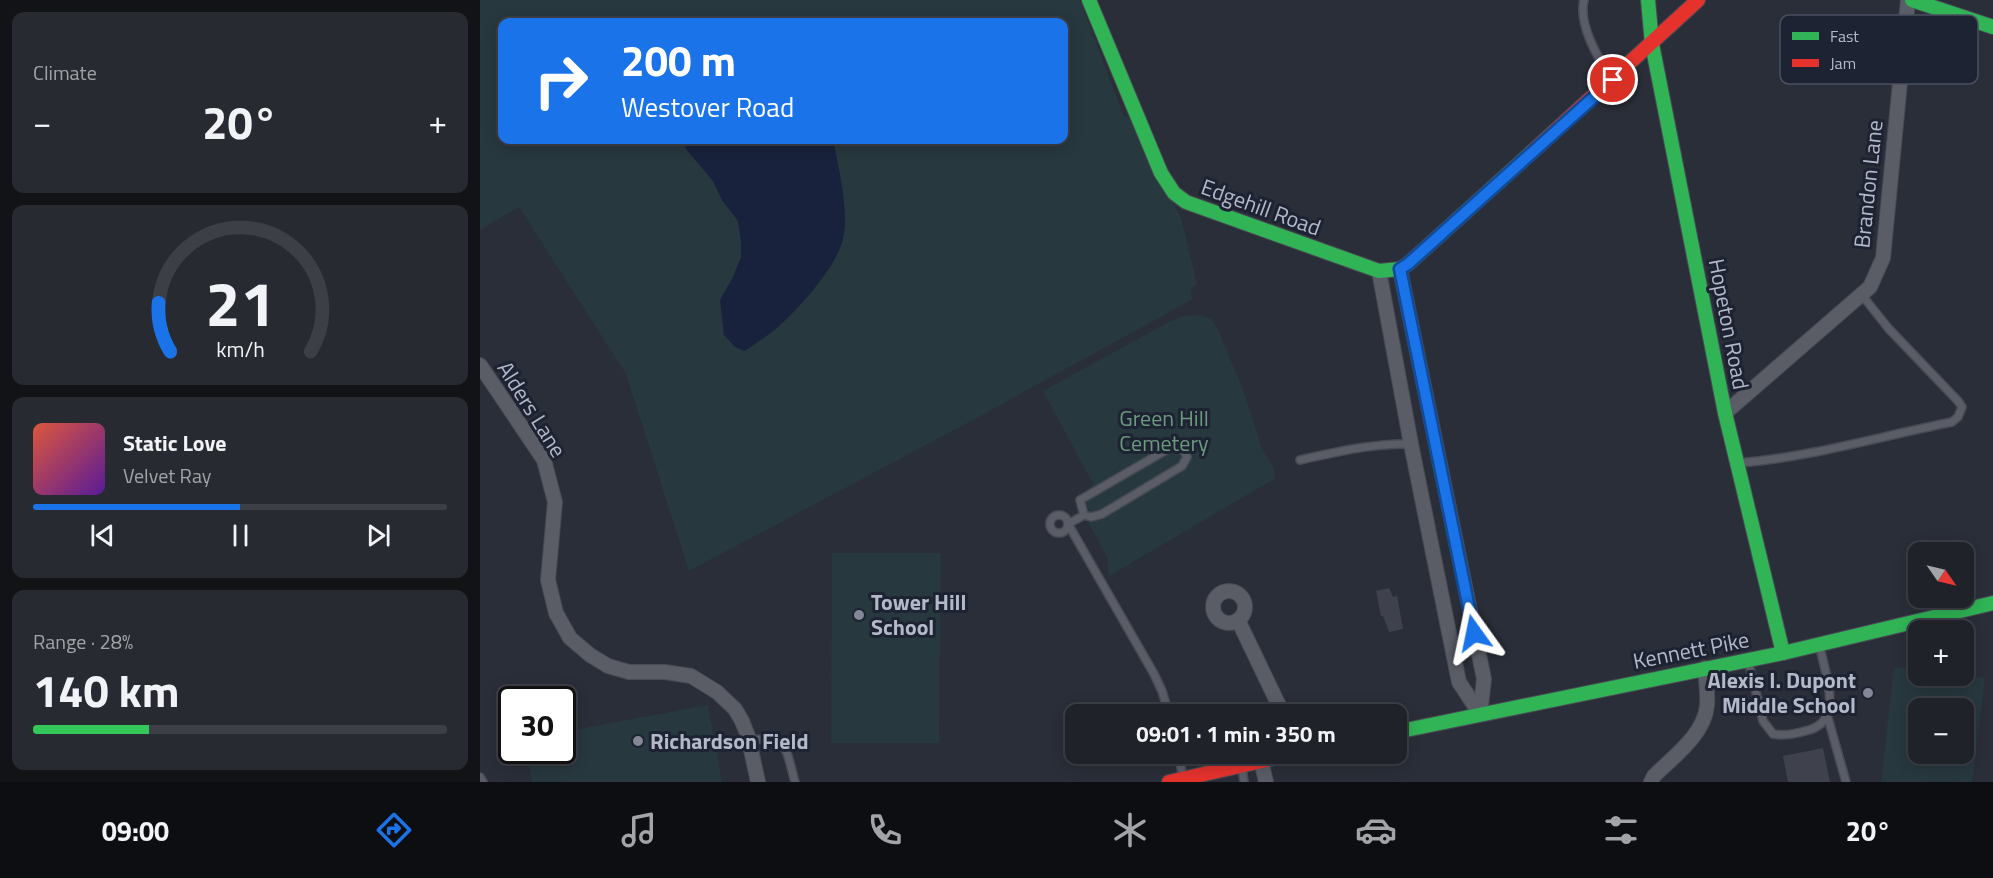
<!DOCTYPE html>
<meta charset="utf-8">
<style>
:root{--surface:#20222a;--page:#282a32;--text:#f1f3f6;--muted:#a2a4a8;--line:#3d3f47;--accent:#1a73e8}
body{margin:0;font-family:"Titillium Web",sans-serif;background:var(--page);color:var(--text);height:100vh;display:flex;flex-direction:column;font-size:22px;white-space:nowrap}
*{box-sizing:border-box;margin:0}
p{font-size:20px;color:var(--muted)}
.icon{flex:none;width:33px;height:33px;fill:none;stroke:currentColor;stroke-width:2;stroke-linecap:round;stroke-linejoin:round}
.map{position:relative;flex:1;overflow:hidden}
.side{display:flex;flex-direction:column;gap:12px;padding:12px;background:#121317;width:480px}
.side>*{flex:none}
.banner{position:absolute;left:18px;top:18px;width:570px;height:126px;border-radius:12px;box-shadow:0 3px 15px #0003,0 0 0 2px var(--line);background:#1a73e8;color:#fff;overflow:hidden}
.needle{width:39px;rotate:124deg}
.buttons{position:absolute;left:1428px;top:542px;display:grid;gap:12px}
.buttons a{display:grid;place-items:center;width:66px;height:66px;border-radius:12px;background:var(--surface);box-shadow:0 3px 15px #0003,0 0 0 2px var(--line);font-size:30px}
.speed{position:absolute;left:18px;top:686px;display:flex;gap:12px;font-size:30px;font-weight:700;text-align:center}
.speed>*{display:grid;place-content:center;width:78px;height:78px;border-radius:50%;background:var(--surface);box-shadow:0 3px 15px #0003,0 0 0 2px var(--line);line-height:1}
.speed .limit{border:3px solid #111;border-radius:9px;background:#fff;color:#111}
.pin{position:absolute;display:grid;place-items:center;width:51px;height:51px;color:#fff;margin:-26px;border:3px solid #fff;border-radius:50%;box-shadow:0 2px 6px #0007}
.me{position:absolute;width:66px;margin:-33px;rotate:348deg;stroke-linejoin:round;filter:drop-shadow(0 0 4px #0008)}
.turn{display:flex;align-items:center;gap:21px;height:126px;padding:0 24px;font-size:27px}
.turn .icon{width:78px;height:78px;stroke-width:2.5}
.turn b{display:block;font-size:42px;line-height:51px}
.big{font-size:45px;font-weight:700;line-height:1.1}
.side .card{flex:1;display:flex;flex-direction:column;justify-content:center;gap:9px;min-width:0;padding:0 21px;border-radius:12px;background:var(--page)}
.side .dial{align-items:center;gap:0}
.dial svg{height:156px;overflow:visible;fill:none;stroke:var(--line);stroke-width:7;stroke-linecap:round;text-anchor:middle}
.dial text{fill:var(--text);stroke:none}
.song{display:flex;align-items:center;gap:18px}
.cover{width:72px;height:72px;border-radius:9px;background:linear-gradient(135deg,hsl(10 70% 55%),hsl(270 70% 35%))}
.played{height:6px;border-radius:3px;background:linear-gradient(90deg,var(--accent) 50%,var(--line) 50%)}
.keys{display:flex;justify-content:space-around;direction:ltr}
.heat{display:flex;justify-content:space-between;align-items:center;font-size:33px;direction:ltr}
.charge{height:9px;border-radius:4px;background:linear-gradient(90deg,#34c759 28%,var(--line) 0)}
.trip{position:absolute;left:585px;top:704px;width:342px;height:60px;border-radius:12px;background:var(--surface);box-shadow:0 3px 15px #0003,0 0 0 2px var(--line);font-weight:700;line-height:60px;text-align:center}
.menu{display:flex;height:96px;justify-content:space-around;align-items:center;background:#0d0e11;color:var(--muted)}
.menu .icon{width:42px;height:42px}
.menu .current{color:var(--accent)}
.menu b{font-size:27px;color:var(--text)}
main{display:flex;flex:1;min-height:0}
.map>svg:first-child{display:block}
.green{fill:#27383e;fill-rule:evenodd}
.water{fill:#19223c}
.building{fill:#3f424c}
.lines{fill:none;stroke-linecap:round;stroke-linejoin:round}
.lane-casing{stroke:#484b55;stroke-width:10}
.street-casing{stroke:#484b55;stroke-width:16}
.fast-casing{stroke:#484b55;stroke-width:16}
.jam-casing{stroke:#484b55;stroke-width:16}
.lane{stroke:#5a5d66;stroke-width:7}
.street{stroke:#5a5d66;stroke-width:14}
.fast{stroke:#30b455;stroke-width:14}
.jam{stroke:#e5322d;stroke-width:14}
.route-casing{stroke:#114b97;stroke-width:15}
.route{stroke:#1a73e8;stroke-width:10}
.poi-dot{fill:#848896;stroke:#1d2333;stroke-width:2}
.labels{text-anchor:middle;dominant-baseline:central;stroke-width:6;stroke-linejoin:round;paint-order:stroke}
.street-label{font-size:22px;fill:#b4b9c9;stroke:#1d2333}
.park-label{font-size:22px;fill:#6b9a7d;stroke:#1d2333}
.poi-label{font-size:22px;font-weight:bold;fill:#b4b9c9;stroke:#1d2333;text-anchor:start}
.key{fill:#1d2333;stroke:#4a5060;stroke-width:1.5}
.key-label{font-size:16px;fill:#b4b9c9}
</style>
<main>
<section class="side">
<div class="card"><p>Climate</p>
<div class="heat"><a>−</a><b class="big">20°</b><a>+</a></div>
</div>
<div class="card dial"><svg viewBox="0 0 100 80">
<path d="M14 69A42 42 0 1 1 86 69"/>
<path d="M14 69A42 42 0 0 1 8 44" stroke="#1a73e8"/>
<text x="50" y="56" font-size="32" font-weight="700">21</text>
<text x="50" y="72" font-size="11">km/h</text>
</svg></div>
<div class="card">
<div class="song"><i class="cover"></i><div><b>Static Love</b><p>Velvet Ray</p></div></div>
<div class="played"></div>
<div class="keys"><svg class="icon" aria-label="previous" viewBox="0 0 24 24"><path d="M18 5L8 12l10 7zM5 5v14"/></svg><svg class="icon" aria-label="pause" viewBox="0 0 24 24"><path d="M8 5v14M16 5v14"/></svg><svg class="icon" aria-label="next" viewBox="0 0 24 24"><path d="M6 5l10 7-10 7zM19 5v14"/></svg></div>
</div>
<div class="card"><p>Range · 28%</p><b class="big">140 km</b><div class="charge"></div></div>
</section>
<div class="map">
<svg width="1513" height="782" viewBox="0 0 1513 782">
<rect width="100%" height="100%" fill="#2a2e38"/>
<g class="green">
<path d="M 0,0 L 600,0 L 644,117 L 651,116 L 670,158 L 701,218 L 717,284 L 710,290 L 713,299 L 493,420 L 209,571 L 146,374 L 39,207 L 0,230 ZM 22,22 L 584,22 L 584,140 L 22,140 Z"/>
<path d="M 720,315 L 731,319 L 737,327 L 764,392 L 782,449 L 793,466 L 795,474 L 794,479 L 629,576 L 627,557 L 608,522 L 616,520 L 606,506 L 607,500 L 611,497 L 607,490 L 613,484 L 563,391 L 689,322 L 704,316 Z"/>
<path d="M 352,553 L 461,553 L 459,743 L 351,743 Z"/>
<path d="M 1414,667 L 1438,670 L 1438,675 L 1482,675 L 1505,678 L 1492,782 L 1401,782 ZM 1438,708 L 1484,708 L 1484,753 L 1438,753 Z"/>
<path d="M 228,705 L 242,782 L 52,782 L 46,750 L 82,750 L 83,732 Z"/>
</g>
<path class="water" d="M 207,140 L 348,140 L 354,143 C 359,173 368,204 364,234 C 360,264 320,307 299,326 C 289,335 276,343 265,351 L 255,347 L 244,335 L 240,300 L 253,277 L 261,257 L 261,242 L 258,221 L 242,200 L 233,181 L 205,148 Z"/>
<g class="building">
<path d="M 909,588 L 913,597 L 917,596 L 923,629 L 909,632 L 903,616 L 901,616 L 896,591 Z"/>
<path d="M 1343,748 L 1350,782 L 1308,782 L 1303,756 Z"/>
</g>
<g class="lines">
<g class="lane-casing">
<g id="lane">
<path d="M 1104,0 C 1098,24 1118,59 1131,77"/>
<path d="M 820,460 C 857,452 893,443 931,444"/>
<path d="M 1259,463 C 1332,457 1401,436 1472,422 L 1478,417 L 1482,407 L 1478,401 L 1409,329 L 1381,294"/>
<path d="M 604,515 L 611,517 L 622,514 L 702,466 L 707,457 L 704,451 L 695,447 L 688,449 L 600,500 L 604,515 L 588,524 L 674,674 L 682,691 L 689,714"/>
<circle cx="579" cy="524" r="9"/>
<path d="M 1269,664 L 1283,721 L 1293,734 C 1305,736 1314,734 1325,731 C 1366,723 1345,675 1340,647"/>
<path d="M 1348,718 L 1366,782"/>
<path d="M 268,740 C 309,736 305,747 315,782"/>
<path d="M 698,753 L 703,777"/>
<path d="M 762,767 L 764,782"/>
<path d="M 0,777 L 3,782"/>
</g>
</g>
<g class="street-casing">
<g id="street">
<path d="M 920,269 L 1004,679 L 1000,714"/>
<path d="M 899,271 L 931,444 L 979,682 L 1000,714"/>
<path d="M 0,365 L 64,460 L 75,502 L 68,580 L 76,613 L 90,638 L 110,655 L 128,666 L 149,672 L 185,672 L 211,676 L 237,692 L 255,709 L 262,721 L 268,736 L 278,782"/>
<path d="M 1245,413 L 1390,287 L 1403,258 L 1428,0"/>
<circle cx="749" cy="607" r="16"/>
<path d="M 758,620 L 803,714"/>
<path d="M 781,760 L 786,782"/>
<path d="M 1171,782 L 1174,776 C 1193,757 1224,735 1227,706 C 1228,694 1226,681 1225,668"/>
</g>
</g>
<g class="fast-casing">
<g id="fast">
<path d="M 609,0 L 681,173 L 694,193 L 706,202 L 899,271 L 920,269 L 928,264 L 1052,152"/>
<path d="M 1168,0 L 1172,44 L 1245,413 L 1303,653"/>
<path d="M 1432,0 L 1513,27"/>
<path d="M 916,732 L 1303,653 L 1513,603"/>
</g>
</g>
<g class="jam-casing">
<g id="jam">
<path d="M 1052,152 L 1218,0"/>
<path d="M 689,782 L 816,753"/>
</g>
</g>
<use href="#lane" class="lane"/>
<use href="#street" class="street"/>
<use href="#fast" class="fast"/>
<use href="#jam" class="jam"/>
</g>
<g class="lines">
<g class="route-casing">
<path id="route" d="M 994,633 L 920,269 L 928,264 L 1133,80"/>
</g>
<use href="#route" class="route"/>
</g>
<g class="poi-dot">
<circle cx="379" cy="615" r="6"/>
<circle cx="1388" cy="693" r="6"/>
<circle cx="158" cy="741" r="6"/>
</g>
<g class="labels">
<g class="street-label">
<text transform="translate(1388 184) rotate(-84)">Brandon Lane</text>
<text transform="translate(781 207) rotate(20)">Edgehill Road</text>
<text transform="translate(1249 324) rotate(79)">Hopeton Road</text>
<text transform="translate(52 409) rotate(58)">Alders Lane</text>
<text transform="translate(1211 650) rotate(-11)">Kennett Pike</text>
</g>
<g class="park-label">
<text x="684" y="418">Green Hill<tspan x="684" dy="25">Cemetery</tspan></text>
</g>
<g class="poi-label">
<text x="391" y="602">Tower Hill<tspan x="391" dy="25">School</tspan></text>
<text x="1376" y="680" text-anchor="end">Alexis I. Dupont<tspan x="1376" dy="25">Middle School</tspan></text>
<text x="170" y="741">Richardson Field</text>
</g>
</g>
<rect x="1300" y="15" width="198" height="69" rx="9" class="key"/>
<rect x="1312" y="32" width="27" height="8" fill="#30b455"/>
<rect x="1312" y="59" width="27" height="8" fill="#e5322d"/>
<g class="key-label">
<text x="1350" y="42">Fast</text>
<text x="1350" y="69">Jam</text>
</g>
</svg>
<div class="buttons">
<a><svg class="needle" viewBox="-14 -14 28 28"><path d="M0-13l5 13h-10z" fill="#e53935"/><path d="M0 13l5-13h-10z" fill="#a2a4a8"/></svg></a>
<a>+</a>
<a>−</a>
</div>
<div class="speed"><div class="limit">30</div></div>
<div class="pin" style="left:1133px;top:80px;background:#d93025"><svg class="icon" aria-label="arrive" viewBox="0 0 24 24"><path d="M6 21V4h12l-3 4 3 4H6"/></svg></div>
<svg class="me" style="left:994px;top:633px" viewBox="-20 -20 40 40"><path d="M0-17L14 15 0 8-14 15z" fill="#1a73e8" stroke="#fff" stroke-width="4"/></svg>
<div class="trip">09:01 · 1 min · 350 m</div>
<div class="banner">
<div class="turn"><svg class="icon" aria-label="right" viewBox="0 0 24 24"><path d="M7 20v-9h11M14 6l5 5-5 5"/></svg><div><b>200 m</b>Westover Road</div></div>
</div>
</div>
</main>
<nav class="menu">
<b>09:00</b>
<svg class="icon current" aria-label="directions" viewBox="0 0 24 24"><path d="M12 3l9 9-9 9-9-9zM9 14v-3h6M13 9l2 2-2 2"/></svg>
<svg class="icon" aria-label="music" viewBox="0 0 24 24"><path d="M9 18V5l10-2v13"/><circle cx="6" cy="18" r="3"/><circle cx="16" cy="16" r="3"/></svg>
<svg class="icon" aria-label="phone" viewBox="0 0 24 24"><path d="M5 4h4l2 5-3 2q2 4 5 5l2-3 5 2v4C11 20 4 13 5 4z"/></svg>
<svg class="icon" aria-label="climate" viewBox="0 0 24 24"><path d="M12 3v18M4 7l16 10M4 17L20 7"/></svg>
<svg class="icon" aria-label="car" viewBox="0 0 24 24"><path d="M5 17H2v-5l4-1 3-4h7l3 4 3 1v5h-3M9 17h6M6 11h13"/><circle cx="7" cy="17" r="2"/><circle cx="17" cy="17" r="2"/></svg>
<svg class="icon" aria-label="filters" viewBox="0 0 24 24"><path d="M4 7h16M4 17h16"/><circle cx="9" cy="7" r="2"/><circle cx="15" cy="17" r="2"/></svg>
<b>20°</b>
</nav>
